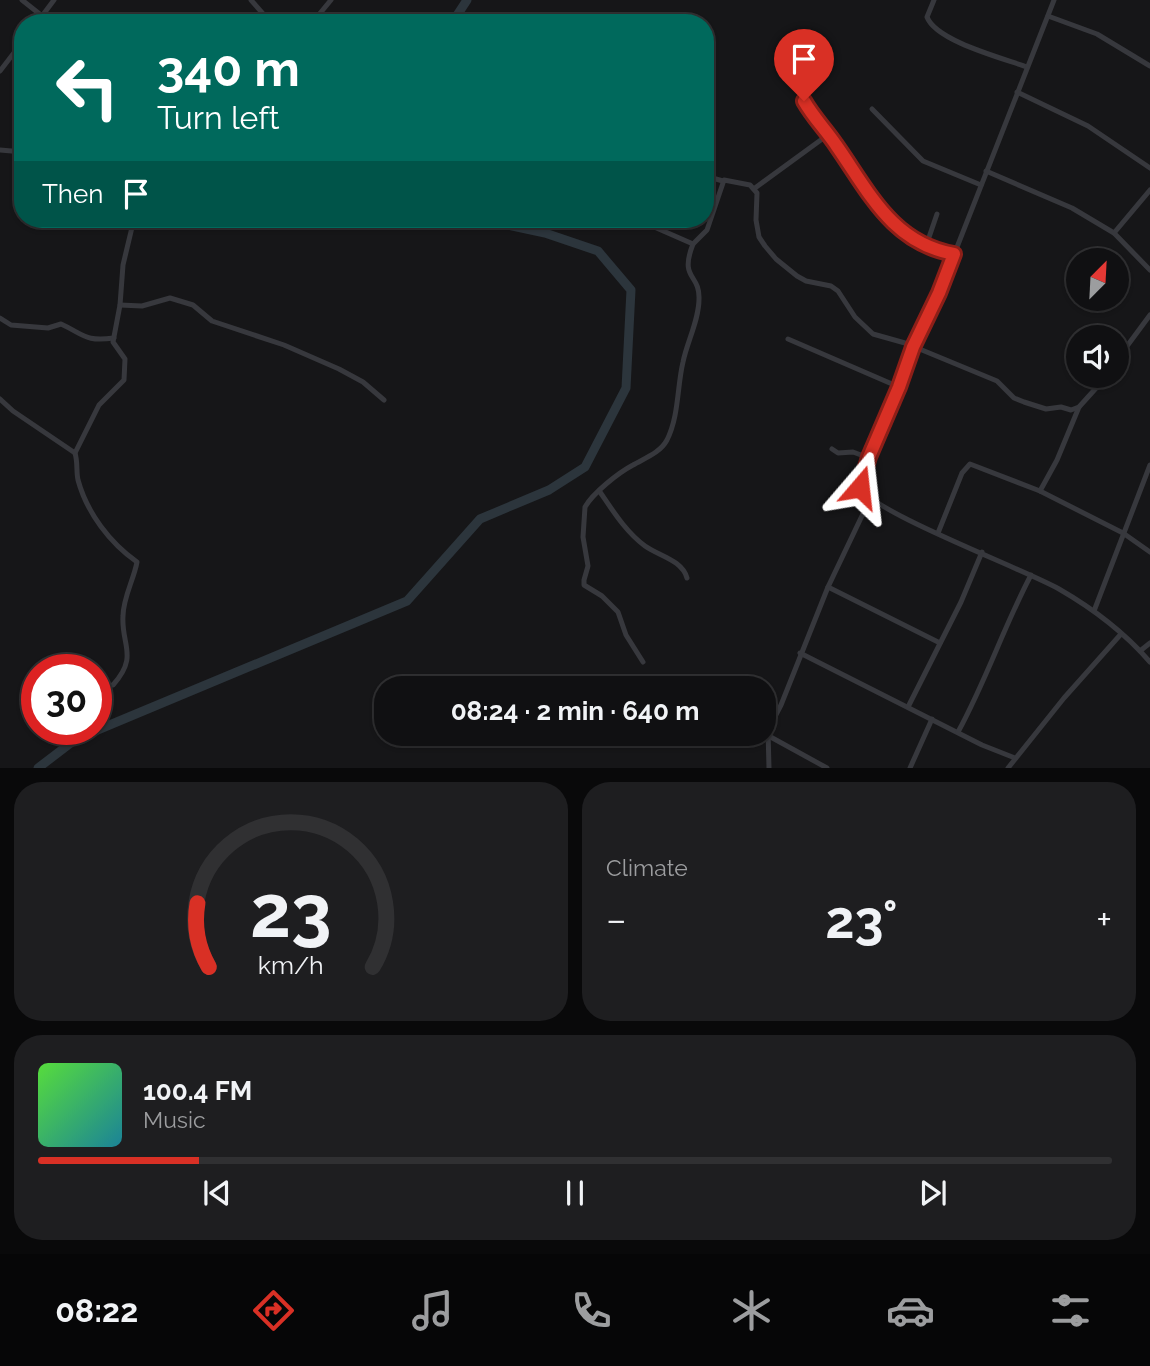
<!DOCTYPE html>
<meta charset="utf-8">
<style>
:root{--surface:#101012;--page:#1e1e20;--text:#f1f3f6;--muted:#9c9d9f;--line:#303032;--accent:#d93025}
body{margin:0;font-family:Raleway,sans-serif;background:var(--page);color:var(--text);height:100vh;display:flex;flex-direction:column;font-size:26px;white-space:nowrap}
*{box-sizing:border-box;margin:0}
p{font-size:23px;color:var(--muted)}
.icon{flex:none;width:38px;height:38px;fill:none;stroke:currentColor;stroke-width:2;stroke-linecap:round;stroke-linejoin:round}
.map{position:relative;height:768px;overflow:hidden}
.sheet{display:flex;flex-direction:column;gap:14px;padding:14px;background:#09090a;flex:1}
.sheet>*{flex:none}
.top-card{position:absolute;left:14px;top:14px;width:700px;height:214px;border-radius:28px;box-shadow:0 2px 5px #0004,0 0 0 2px var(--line);background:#00695c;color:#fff;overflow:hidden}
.needle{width:46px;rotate:24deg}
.tools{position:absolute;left:1066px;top:248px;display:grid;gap:14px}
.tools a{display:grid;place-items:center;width:63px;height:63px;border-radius:50%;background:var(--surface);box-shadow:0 2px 5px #0004,0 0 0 2px var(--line);font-size:35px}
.speed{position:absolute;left:21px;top:654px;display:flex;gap:14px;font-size:35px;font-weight:700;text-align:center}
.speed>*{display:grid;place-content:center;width:91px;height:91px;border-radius:50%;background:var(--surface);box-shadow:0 2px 5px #0004,0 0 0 2px var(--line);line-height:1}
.speed .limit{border:10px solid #d22;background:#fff;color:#111}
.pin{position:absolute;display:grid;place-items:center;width:60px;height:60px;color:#fff;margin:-72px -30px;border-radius:50% 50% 50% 0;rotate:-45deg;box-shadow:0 0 7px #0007}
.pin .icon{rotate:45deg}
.me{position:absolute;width:77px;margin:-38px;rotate:17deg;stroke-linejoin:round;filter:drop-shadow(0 0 5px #0008)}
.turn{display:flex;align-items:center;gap:24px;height:147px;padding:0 28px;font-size:32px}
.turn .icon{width:91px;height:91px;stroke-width:2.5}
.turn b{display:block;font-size:49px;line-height:60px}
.then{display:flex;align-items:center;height:66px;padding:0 28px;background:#0003;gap:14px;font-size:26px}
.big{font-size:52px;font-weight:700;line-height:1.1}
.sheet .tile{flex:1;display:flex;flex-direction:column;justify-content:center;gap:10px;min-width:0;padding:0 24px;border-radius:28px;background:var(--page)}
.sheet .dial{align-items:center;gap:0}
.dial svg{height:182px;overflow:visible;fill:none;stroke:var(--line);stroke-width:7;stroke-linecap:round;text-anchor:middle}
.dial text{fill:var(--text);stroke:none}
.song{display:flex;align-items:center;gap:21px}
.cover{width:84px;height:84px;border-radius:10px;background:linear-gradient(135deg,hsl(110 70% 55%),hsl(190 70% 35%))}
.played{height:7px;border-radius:4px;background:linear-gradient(90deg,var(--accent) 15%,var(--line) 15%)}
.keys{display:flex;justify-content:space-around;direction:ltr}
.heat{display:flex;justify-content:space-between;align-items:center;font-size:38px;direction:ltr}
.sheet .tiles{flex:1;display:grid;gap:14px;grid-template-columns:1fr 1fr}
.tile:last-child{grid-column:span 2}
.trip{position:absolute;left:374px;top:676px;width:402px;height:70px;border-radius:28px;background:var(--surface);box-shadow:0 2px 5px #0004,0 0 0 2px var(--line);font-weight:700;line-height:70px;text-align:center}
.tabs{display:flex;height:112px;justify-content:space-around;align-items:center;background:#060607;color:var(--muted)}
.tabs .icon{width:49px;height:49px}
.tabs .active{color:var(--accent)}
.tabs b{font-size:32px;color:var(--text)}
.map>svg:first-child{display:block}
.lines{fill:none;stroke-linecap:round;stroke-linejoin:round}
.river{stroke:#2c353c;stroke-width:9}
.minor{stroke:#37383d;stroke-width:5}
.route-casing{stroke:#8d1f18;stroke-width:18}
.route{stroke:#d93025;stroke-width:12}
</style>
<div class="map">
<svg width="1150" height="768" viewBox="0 0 1150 768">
<rect width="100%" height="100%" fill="#161618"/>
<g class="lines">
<g class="river">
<path d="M 452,23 L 467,0"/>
<path d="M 38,768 L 76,739 L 407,601 L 480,519 L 549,490 L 585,467 L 626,388 L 631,290 L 598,251 L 545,233 L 478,219"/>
</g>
<g class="minor">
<path d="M 22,0 L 51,23"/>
<path d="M 251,0 L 271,23"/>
<path d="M 934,0 L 927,17 C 936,41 1002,58 1027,67"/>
<path d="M 1054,0 L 939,293 L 913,347 L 869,458 L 860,487 C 871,512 1024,569 1059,589 C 1092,608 1125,633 1150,662"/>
<path d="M 42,16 L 54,0"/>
<path d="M 1048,16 L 1097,34 L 1150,66"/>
<path d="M 312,23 L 331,0"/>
<path d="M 0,71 L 23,41"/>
<path d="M 1017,92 L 1088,126 L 1150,168"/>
<path d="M 804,93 L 807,106 L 829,134 L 886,218 L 909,237 L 926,246 L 954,255"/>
<path d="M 872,109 L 923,161 L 981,185"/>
<path d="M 0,150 L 23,152"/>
<path d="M 986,171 L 1072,208 L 1114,233 L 1150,270"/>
<path d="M 705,176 L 723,181"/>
<path d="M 755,188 L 829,134"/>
<path d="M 636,219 L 693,244 L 707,230 L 724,180 L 750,185 L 757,193 L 756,220 L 759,237 L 765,246 L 776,259 L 797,276 L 806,281 L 831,286 L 838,291 L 855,317 L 873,334 L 905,343 L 997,381 L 1014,398 L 1024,402 L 1046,409 L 1061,407 L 1071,410 L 1079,407"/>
<path d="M 1114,233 L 1150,190"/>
<path d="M 926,246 L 937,214"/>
<path d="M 120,305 L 142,306 L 170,298 L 193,305 L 212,321 L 284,345 L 339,369 L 363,382 L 384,400"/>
<path d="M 0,318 L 11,325 L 48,328 L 61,324 C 85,335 85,342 114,338"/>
<path d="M 788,339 L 899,387"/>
<path d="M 1116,361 L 1150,315"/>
<path d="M 0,399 L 13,411 L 75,453"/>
<path d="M 832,449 L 838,453 L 853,452 L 869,458"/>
<path d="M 1040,491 L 1057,460 L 1079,407 L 1107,376"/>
<path d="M 600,492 C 613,511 626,532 645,546 C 659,556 682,560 687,578"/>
<path d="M 938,533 L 962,473 L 970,464 L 1040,491 L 1123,533 L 1150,552"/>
<path d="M 828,587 L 940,643"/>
<path d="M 1094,611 L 1150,465"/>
<path d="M 1140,651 L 1150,643"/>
<path d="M 800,653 L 982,745 L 1015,758"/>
<path d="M 643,662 L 626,635 L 618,612 L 602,596 L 584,585 L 584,580 L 588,566 L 583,537 L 585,507 C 593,493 618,473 633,465 C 645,458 660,453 667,440 C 679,416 677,387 683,362 C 687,342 699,320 699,299 C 700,273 679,280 693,244"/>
<path d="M 96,686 L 113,685 C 139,656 121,645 123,616 C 123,598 134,579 137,562 C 110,543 87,513 78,480 C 76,471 78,463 75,453 L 99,405 L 124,380 L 125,359 L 113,342 L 120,305 L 123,265 L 134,219"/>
<path d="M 908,707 L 961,602 L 982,552"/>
<path d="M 958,732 C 986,681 1004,626 1031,575"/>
<path d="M 767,735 L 827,768"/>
<path d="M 769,768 L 768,730 L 781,705 L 828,587 L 870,499"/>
<path d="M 910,768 L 932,719"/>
<path d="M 1008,768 L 1064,698 L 1121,634"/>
</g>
</g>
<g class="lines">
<g class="route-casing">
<path id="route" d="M 804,101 C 813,117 826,130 836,145 C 869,192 892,243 954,254 L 939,293 L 913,347 L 899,387 L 869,457 L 860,487"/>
</g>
<use href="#route" class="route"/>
</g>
</svg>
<div class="tools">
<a><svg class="needle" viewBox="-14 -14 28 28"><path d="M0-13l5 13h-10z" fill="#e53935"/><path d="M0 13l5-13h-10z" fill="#9c9d9f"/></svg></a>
<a><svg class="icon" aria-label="sound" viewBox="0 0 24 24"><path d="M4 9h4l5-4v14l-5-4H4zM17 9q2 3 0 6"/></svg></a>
</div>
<div class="speed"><div class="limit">30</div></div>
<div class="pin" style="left:804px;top:101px;background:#d93025"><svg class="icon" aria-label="arrive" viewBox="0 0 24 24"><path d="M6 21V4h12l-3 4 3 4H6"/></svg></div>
<svg class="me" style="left:860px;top:487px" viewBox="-20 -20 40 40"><path d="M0-17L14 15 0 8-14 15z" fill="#d93025" stroke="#fff" stroke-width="4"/></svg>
<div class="trip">08:24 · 2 min · 640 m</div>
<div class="top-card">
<div class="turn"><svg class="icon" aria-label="left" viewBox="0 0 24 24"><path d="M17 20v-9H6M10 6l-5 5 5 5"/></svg><div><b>340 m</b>Turn left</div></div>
<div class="then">Then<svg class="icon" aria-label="arrive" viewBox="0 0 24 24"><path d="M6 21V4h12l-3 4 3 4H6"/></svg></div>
</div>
</div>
<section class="sheet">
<div class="tiles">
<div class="tile dial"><svg viewBox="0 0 100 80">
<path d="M14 69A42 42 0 1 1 86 69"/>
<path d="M14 69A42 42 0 0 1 9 41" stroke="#d93025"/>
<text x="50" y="56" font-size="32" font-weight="700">23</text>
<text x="50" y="72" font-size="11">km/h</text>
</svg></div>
<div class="tile"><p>Climate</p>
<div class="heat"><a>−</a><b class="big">23°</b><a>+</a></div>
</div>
<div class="tile">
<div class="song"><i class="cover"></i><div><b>100.4 FM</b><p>Music</p></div></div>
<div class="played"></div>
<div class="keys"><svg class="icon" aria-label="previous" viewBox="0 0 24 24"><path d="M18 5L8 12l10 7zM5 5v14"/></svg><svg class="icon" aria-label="pause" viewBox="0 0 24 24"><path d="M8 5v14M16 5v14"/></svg><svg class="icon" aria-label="next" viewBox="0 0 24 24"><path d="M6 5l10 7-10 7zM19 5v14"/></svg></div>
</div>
</div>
</section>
<nav class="tabs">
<b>08:22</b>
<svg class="icon active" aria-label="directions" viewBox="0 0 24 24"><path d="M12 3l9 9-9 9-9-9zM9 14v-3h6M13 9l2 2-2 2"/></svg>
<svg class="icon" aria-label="music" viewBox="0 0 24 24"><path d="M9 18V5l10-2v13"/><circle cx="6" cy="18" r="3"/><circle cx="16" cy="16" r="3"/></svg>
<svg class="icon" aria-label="phone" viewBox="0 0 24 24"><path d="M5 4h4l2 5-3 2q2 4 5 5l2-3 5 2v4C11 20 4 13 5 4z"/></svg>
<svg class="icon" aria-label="climate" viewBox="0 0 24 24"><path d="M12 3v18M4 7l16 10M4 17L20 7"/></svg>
<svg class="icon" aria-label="car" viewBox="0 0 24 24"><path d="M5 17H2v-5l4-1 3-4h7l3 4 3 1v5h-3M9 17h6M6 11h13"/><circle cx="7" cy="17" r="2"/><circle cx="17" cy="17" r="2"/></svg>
<svg class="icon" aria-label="filters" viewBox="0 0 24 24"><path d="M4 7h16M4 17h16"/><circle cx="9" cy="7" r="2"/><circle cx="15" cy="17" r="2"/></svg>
</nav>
